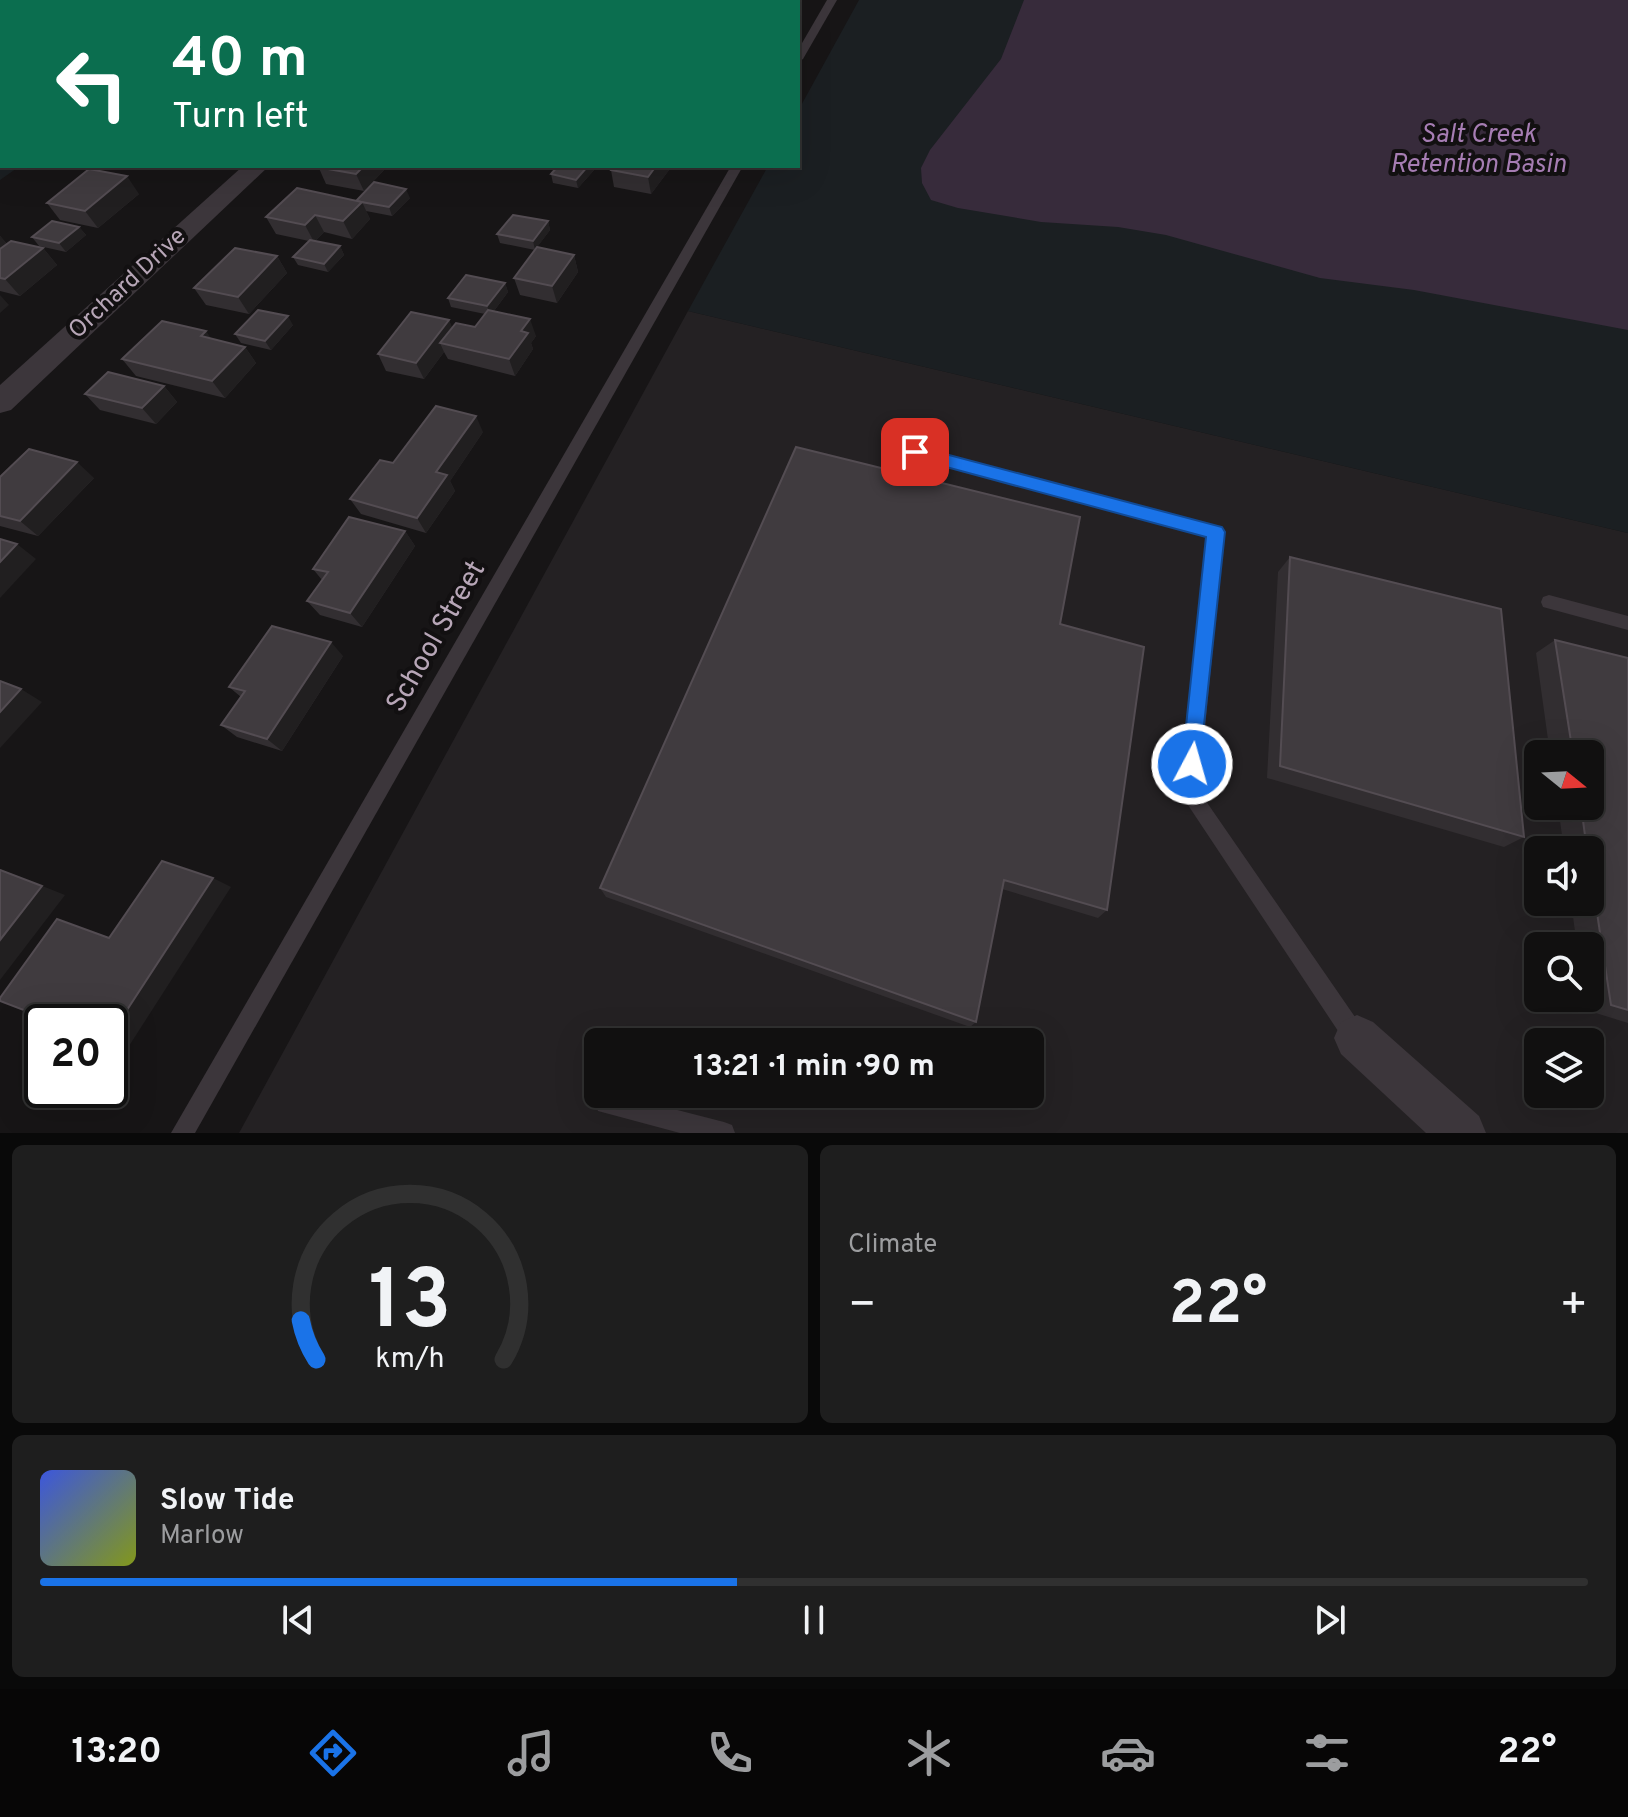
<!DOCTYPE html>
<meta charset="utf-8">
<style>
:root{--surface:#111010;--page:#1e1e1e;--text:#f1f3f6;--muted:#9c9d9f;--line:#303030;--accent:#1a73e8}
body{margin:0;font-family:Overpass,sans-serif;background:var(--page);color:var(--text);height:100vh;display:flex;flex-direction:column;font-size:30px;white-space:nowrap}
*{box-sizing:border-box;margin:0}
p{font-size:26px;color:var(--muted)}
.icon{flex:none;width:44px;height:44px;fill:none;stroke:currentColor;stroke-width:2;stroke-linecap:round;stroke-linejoin:round}
.map{position:relative;height:1133px;overflow:hidden}
.panel{display:flex;flex-direction:column;gap:12px;padding:12px;background:#090909;flex:1}
.panel>*{flex:none}
.top-card{position:absolute;left:0px;top:0px;width:800px;height:168px;box-shadow:0 8px 32px #0002,0 0 0 2px var(--line);background:#0b6e4f;color:#fff;overflow:hidden}
.needle{width:52px;rotate:108deg}
.controls{position:absolute;left:1524px;top:740px;display:grid;gap:16px}
.controls a{display:grid;place-items:center;width:80px;height:80px;border-radius:12px;background:var(--surface);box-shadow:0 8px 32px #0002,0 0 0 2px var(--line);font-size:40px}
.speed{position:absolute;left:24px;top:1004px;display:flex;gap:16px;font-size:40px;font-weight:700;text-align:center}
.speed>*{display:grid;place-content:center;width:104px;height:104px;border-radius:50%;background:var(--surface);box-shadow:0 8px 32px #0002,0 0 0 2px var(--line);line-height:1}
.speed .limit{border:4px solid #111;border-radius:12px;background:#fff;color:#111}
.pin{position:absolute;display:grid;place-items:center;width:68px;height:68px;color:#fff;margin:-34px;border-radius:16px;box-shadow:0 4px 12px #0006}
.me{position:absolute;width:88px;margin:-44px;rotate:6deg;stroke-linejoin:round;filter:drop-shadow(0 0 6px #0008)}
.turn{display:flex;align-items:center;gap:28px;height:168px;padding:0 40px;font-size:36px}
.turn .icon{width:104px;height:104px;stroke-width:2.5}
.turn b{display:block;font-size:56px;line-height:68px}
.big{font-size:60px;font-weight:700;line-height:1.1}
.panel .tile{flex:1;display:flex;flex-direction:column;justify-content:center;gap:12px;min-width:0;padding:0 28px;border-radius:12px;background:var(--page)}
.panel .dial{align-items:center;gap:0}
.dial svg{height:208px;overflow:visible;fill:none;stroke:var(--line);stroke-width:7;stroke-linecap:round;text-anchor:middle}
.dial text{fill:var(--text);stroke:none}
.song{display:flex;align-items:center;gap:24px}
.cover{width:96px;height:96px;border-radius:12px;background:linear-gradient(135deg,hsl(230 70% 55%),hsl(70 70% 35%))}
.played{height:8px;border-radius:4px;background:linear-gradient(90deg,var(--accent) 45%,var(--line) 45%)}
.keys{display:flex;justify-content:space-around;direction:ltr}
.heat{display:flex;justify-content:space-between;align-items:center;font-size:44px;direction:ltr}
.panel .tiles{flex:1;display:grid;gap:12px;grid-template-columns:1fr 1fr}
.tile:last-child{grid-column:span 2}
.trip{position:absolute;left:584px;top:1028px;width:460px;height:80px;border-radius:12px;background:var(--surface);box-shadow:0 8px 32px #0002,0 0 0 2px var(--line);font-weight:700;line-height:80px;text-align:center}
.dock{display:flex;height:128px;justify-content:space-around;align-items:center;background:#070606;color:var(--muted)}
.dock .icon{width:56px;height:56px}
.dock .selected{color:var(--accent)}
.dock b{font-size:36px;color:var(--text)}
.map>svg:first-child{display:block}
.built{fill:#242123;fill-rule:evenodd}
.green{fill:#1b1f22}
.water{fill:#372b3b}
.lines{fill:none;stroke-linecap:round;stroke-linejoin:round}
.lane{fill:#3c363b;fill-rule:evenodd}
.street{fill:#3c363b;fill-rule:evenodd}
.wall{fill:#322e31}
.shaded-wall{fill:#211f20}
.building{fill:#403b3f;stroke:#534c52;stroke-width:2}
.route{fill:#1a73e8;stroke:#114b97;stroke-width:2}
.labels{text-anchor:middle;dominant-baseline:central;stroke-width:8;stroke-linejoin:round;paint-order:stroke}
.far-street-label{font-size:24px;fill:#b7a6b7;stroke:#121011}
.far-water-label{font-size:26px;font-style:italic;fill:#a67db3;stroke:#121011}
.street-label{font-size:28px;fill:#b7a6b7;stroke:#121011}
</style>
<div class="map">
<svg width="1628" height="1133" viewBox="0 0 1628 1133">
<rect width="100%" height="100%" fill="#171516"/>
<path class="built" d="M 688,311 L 1628,533 L 1628,1133 L 239,1133 ZM 1538,754 L 1590,754 L 1590,806 L 1538,806 ZM 1538,850 L 1590,850 L 1590,902 L 1538,902 ZM 1538,946 L 1590,946 L 1590,998 L 1538,998 ZM 598,1042 L 1030,1042 L 1030,1094 L 598,1094 ZM 1538,1042 L 1590,1042 L 1590,1094 L 1538,1094 Z"/>
<g class="green">
<path d="M 0,0 L 256,0 L 2,2 L 2,166 L 20,166 L 0,180 Z"/>
<path d="M 859,0 L 1628,0 L 1628,533 L 688,311 L 768,166 L 798,166 L 798,111 Z"/>
</g>
<path class="water" d="M 1024,0 L 1628,0 L 1628,330 L 1414,290 L 1320,278 L 1166,235 L 1118,227 L 1041,222 L 958,208 L 931,200 L 922,183 L 921,168 L 930,150 L 1001,59 Z"/>
<g class="lines">
<g class="lane">
<path d="M 827,0 L 837,0 L 803,59 L 798,62 L 798,50 Z"/>
<path d="M 731,166 L 743,166 L 195,1133 L 171,1133 Z"/>
<path d="M 915,446 L 1222,528 L 1224,532 L 1199,791 L 1364,1030 L 1367,1038 L 1364,1046 L 1356,1049 L 1348,1046 L 1180,793 L 1208,536 L 910,456 L 908,452 Z"/>
<path d="M 1549,595 L 1628,616 L 1628,630 L 1543,607 L 1541,602 L 1543,597 Z"/>
<path d="M 615,1094 L 724,1122 L 732,1125 L 735,1133 L 680,1133 L 598,1111 L 595,1103 L 598,1095 Z"/>
</g>
<g class="street">
<path d="M 243,166 L 269,166 L 11,410 L 0,413 L 0,385 Z"/>
<path d="M 1357,1015 L 1373,1022 L 1479,1116 L 1486,1133 L 1426,1133 L 1341,1054 L 1334,1038 L 1341,1022 Z"/>
</g>
</g>
<g class="wall">
<path d="M 318,166 L 388,166 L 364,191 L 326,184 Z"/>
<path d="M 558,166 L 594,166 L 595,169 L 578,188 L 553,183 L 551,174 Z"/>
<path d="M 672,166 L 651,194 L 614,187 L 611,170 Z"/>
<path d="M 139,194 L 98,228 L 60,220 L 47,203 Z"/>
<path d="M 410,198 L 392,216 L 366,211 L 370,219 L 352,239 L 324,232 L 315,241 L 340,246 L 344,255 L 328,272 L 298,265 L 293,257 L 309,241 L 276,234 L 266,217 L 356,200 Z"/>
<path d="M 548,221 L 550,230 L 537,247 L 574,255 L 578,272 L 557,303 L 520,295 L 514,278 L 535,250 L 500,243 L 497,234 Z"/>
<path d="M 79,227 L 86,235 L 66,252 L 39,246 L 32,237 Z"/>
<path d="M 0,236 L 7,244 L 43,248 L 57,265 L 20,296 L 0,291 Z"/>
<path d="M 277,256 L 287,273 L 249,314 L 206,305 L 194,288 Z"/>
<path d="M 505,283 L 508,292 L 494,311 L 536,336 L 531,343 L 533,349 L 515,376 L 448,359 L 444,352 L 424,379 L 386,371 L 378,354 L 449,320 L 452,328 L 475,327 L 485,314 L 451,307 L 448,298 Z"/>
<path d="M 293,325 L 271,350 L 241,343 L 235,334 Z"/>
<path d="M 212,339 L 245,347 L 256,363 L 225,398 L 136,376 L 122,359 Z"/>
<path d="M 164,386 L 177,402 L 156,424 L 100,410 L 85,394 Z"/>
<path d="M 483,432 L 450,481 L 455,491 L 426,533 L 361,514 L 350,499 L 393,463 Z"/>
<path d="M 0,477 L 94,478 L 38,536 L 0,526 Z"/>
<path d="M 405,531 L 415,546 L 362,627 L 320,615 L 307,601 L 322,580 L 313,569 Z"/>
<path d="M 1290,557 L 1524,837 L 1504,847 L 1267,778 L 1278,572 Z"/>
<path d="M 1060,624 L 1107,910 L 1098,918 L 1002,889 L 976,1022 L 970,1027 L 606,897 L 600,888 Z"/>
<path d="M 1555,640 L 1628,658 L 1628,1023 L 1586,1010 L 1584,998 L 1590,998 L 1590,946 L 1577,946 L 1571,902 L 1590,902 L 1590,850 L 1564,850 L 1558,806 L 1590,806 L 1590,754 L 1550,754 L 1536,653 Z"/>
<path d="M 343,656 L 282,751 L 237,737 L 221,725 L 241,697 L 229,687 Z"/>
</g>
<g class="shaded-wall">
<path d="M 364,166 L 388,166 L 364,191 L 356,174 Z"/>
<path d="M 588,166 L 594,166 L 595,169 L 578,188 L 576,180 Z"/>
<path d="M 656,166 L 672,166 L 651,194 L 648,177 Z"/>
<path d="M 127,176 L 139,194 L 98,228 L 85,211 Z"/>
<path d="M 406,189 L 410,198 L 392,216 L 389,207 Z"/>
<path d="M 362,202 L 370,219 L 352,239 L 343,221 Z"/>
<path d="M 315,215 L 324,232 L 314,242 L 305,225 Z"/>
<path d="M 548,221 L 550,230 L 535,250 L 533,241 Z"/>
<path d="M 79,227 L 86,235 L 66,252 L 59,243 Z"/>
<path d="M 0,236 L 14,252 L 0,264 Z"/>
<path d="M 340,246 L 344,255 L 328,272 L 324,264 Z"/>
<path d="M 43,248 L 57,265 L 20,296 L 5,279 Z"/>
<path d="M 574,255 L 578,272 L 557,303 L 552,286 Z"/>
<path d="M 277,256 L 287,273 L 249,314 L 238,297 Z"/>
<path d="M 505,283 L 508,292 L 491,315 L 487,306 Z"/>
<path d="M 0,295 L 9,305 L 0,313 Z"/>
<path d="M 288,316 L 293,325 L 271,350 L 265,341 Z"/>
<path d="M 530,319 L 536,336 L 531,343 L 533,349 L 515,376 L 509,359 L 521,331 Z"/>
<path d="M 449,320 L 456,337 L 440,343 L 444,352 L 424,379 L 416,363 Z"/>
<path d="M 206,331 L 218,348 L 201,336 Z"/>
<path d="M 245,347 L 256,363 L 225,398 L 212,381 Z"/>
<path d="M 164,386 L 177,402 L 156,424 L 142,408 Z"/>
<path d="M 476,416 L 483,432 L 450,481 L 455,491 L 426,533 L 417,518 L 436,472 Z"/>
<path d="M 77,462 L 94,478 L 38,536 L 20,521 Z"/>
<path d="M 405,531 L 415,546 L 362,627 L 350,613 Z"/>
<path d="M 17,544 L 36,559 L 0,598 L 0,562 Z"/>
<path d="M 331,642 L 343,656 L 282,751 L 267,739 Z"/>
<path d="M 21,689 L 42,702 L 0,748 L 0,712 Z"/>
<path d="M 0,869 L 65,895 L 0,980 Z"/>
<path d="M 213,878 L 231,887 L 129,1046 L 110,1042 L 110,1036 Z"/>
</g>
<g class="building">
<path d="M 318,166 L 364,166 L 356,174 L 317,167 Z"/>
<path d="M 558,166 L 588,166 L 576,180 L 551,174 Z"/>
<path d="M 613,166 L 656,166 L 648,177 L 611,170 Z"/>
<path d="M 89,169 L 127,176 L 85,211 L 47,203 Z"/>
<path d="M 374,182 L 406,189 L 389,207 L 356,201 Z"/>
<path d="M 297,188 L 362,202 L 343,221 L 315,215 L 305,225 L 266,217 Z"/>
<path d="M 513,215 L 548,221 L 533,241 L 497,234 Z"/>
<path d="M 52,221 L 79,227 L 59,243 L 32,237 Z"/>
<path d="M 310,240 L 340,246 L 324,264 L 293,257 Z"/>
<path d="M 11,241 L 43,248 L 5,279 L 0,278 L 0,249 Z"/>
<path d="M 537,247 L 574,255 L 552,286 L 514,278 Z"/>
<path d="M 235,248 L 277,256 L 238,297 L 194,288 Z"/>
<path d="M 466,275 L 505,283 L 487,306 L 448,298 Z"/>
<path d="M 258,310 L 288,316 L 265,341 L 235,334 Z"/>
<path d="M 488,310 L 530,319 L 521,331 L 528,333 L 509,359 L 440,343 L 456,323 L 475,327 Z"/>
<path d="M 411,312 L 449,320 L 416,363 L 378,354 Z"/>
<path d="M 162,321 L 206,331 L 201,336 L 245,347 L 212,381 L 122,359 Z"/>
<path d="M 108,372 L 164,386 L 142,408 L 85,394 Z"/>
<path d="M 436,406 L 476,416 L 436,472 L 447,475 L 417,518 L 350,499 L 380,460 L 393,463 Z"/>
<path d="M 796,447 L 1080,517 L 1060,624 L 1144,647 L 1107,910 L 1004,880 L 976,1022 L 600,888 Z"/>
<path d="M 29,449 L 77,462 L 20,521 L 0,516 L 0,477 Z"/>
<path d="M 349,517 L 405,531 L 350,613 L 307,601 L 328,572 L 313,569 Z"/>
<path d="M 0,539 L 17,544 L 0,562 Z"/>
<path d="M 1290,557 L 1501,609 L 1524,837 L 1280,766 Z"/>
<path d="M 272,626 L 331,642 L 267,739 L 221,725 L 245,691 L 229,687 Z"/>
<path d="M 1555,640 L 1628,658 L 1628,1010 L 1611,1005 L 1590,867 L 1590,850 L 1587,850 L 1581,806 L 1590,806 L 1590,754 L 1573,754 Z"/>
<path d="M 0,681 L 21,689 L 0,712 Z"/>
<path d="M 162,861 L 213,878 L 110,1036 L 110,1022 L 55,1022 L 0,1001 L 0,998 L 57,919 L 109,938 Z"/>
<path d="M 0,870 L 42,886 L 0,940 Z"/>
</g>
<path class="route" d="M 915,446 L 1222,527 L 1225,532 L 1199,771 L 1192,774 L 1185,771 L 1182,764 L 1206,537 L 909,457 L 906,452 Z"/>
<g class="labels">
<g class="far-street-label">
<text transform="translate(128 284) rotate(-43)">Orchard Drive</text>
</g>
<g class="far-water-label">
<text x="1478" y="135">Salt Creek<tspan x="1478" dy="30">Retention Basin</tspan></text>
</g>
<g class="street-label">
<text transform="translate(437 637) rotate(-60)">School Street</text>
</g>
</g>
</svg>
<div class="controls">
<a><svg class="needle" viewBox="-14 -14 28 28"><path d="M0-13l5 13h-10z" fill="#e53935"/><path d="M0 13l5-13h-10z" fill="#9c9d9f"/></svg></a>
<a><svg class="icon" aria-label="sound" viewBox="0 0 24 24"><path d="M4 9h4l5-4v14l-5-4H4zM17 9q2 3 0 6"/></svg></a>
<a><svg class="icon" aria-label="search" viewBox="0 0 24 24"><circle cx="10" cy="10" r="6"/><path d="M15 15l6 6"/></svg></a>
<a><svg class="icon" aria-label="layers" viewBox="0 0 24 24"><path d="M12 4l9 5-9 5-9-5zM3 14l9 5 9-5"/></svg></a>
</div>
<div class="speed"><div class="limit">20</div></div>
<div class="pin" style="left:915px;top:452px;background:#d93025"><svg class="icon" aria-label="arrive" viewBox="0 0 24 24"><path d="M6 21V4h12l-3 4 3 4H6"/></svg></div>
<svg class="me" style="left:1192px;top:764px" viewBox="-20 -20 40 40"><circle r="17" fill="#1a73e8" stroke="#fff" stroke-width="3"/><path d="M0-11L8 9 0 5-8 9z" fill="#fff"/></svg>
<div class="trip">13:21 · 1 min · 90 m</div>
<div class="top-card">
<div class="turn"><svg class="icon" aria-label="left" viewBox="0 0 24 24"><path d="M17 20v-9H6M10 6l-5 5 5 5"/></svg><div><b>40 m</b>Turn left</div></div>
</div>
</div>
<section class="panel">
<div class="tiles">
<div class="tile dial"><svg viewBox="0 0 100 80">
<path d="M14 69A42 42 0 1 1 86 69"/>
<path d="M14 69A42 42 0 0 1 8 54" stroke="#1a73e8"/>
<text x="50" y="56" font-size="32" font-weight="700">13</text>
<text x="50" y="72" font-size="11">km/h</text>
</svg></div>
<div class="tile"><p>Climate</p>
<div class="heat"><a>−</a><b class="big">22°</b><a>+</a></div>
</div>
<div class="tile">
<div class="song"><i class="cover"></i><div><b>Slow Tide</b><p>Marlow</p></div></div>
<div class="played"></div>
<div class="keys"><svg class="icon" aria-label="previous" viewBox="0 0 24 24"><path d="M18 5L8 12l10 7zM5 5v14"/></svg><svg class="icon" aria-label="pause" viewBox="0 0 24 24"><path d="M8 5v14M16 5v14"/></svg><svg class="icon" aria-label="next" viewBox="0 0 24 24"><path d="M6 5l10 7-10 7zM19 5v14"/></svg></div>
</div>
</div>
</section>
<nav class="dock">
<b>13:20</b>
<svg class="icon selected" aria-label="directions" viewBox="0 0 24 24"><path d="M12 3l9 9-9 9-9-9zM9 14v-3h6M13 9l2 2-2 2"/></svg>
<svg class="icon" aria-label="music" viewBox="0 0 24 24"><path d="M9 18V5l10-2v13"/><circle cx="6" cy="18" r="3"/><circle cx="16" cy="16" r="3"/></svg>
<svg class="icon" aria-label="phone" viewBox="0 0 24 24"><path d="M5 4h4l2 5-3 2q2 4 5 5l2-3 5 2v4C11 20 4 13 5 4z"/></svg>
<svg class="icon" aria-label="climate" viewBox="0 0 24 24"><path d="M12 3v18M4 7l16 10M4 17L20 7"/></svg>
<svg class="icon" aria-label="car" viewBox="0 0 24 24"><path d="M5 17H2v-5l4-1 3-4h7l3 4 3 1v5h-3M9 17h6M6 11h13"/><circle cx="7" cy="17" r="2"/><circle cx="17" cy="17" r="2"/></svg>
<svg class="icon" aria-label="filters" viewBox="0 0 24 24"><path d="M4 7h16M4 17h16"/><circle cx="9" cy="7" r="2"/><circle cx="15" cy="17" r="2"/></svg>
<b>22°</b>
</nav>
